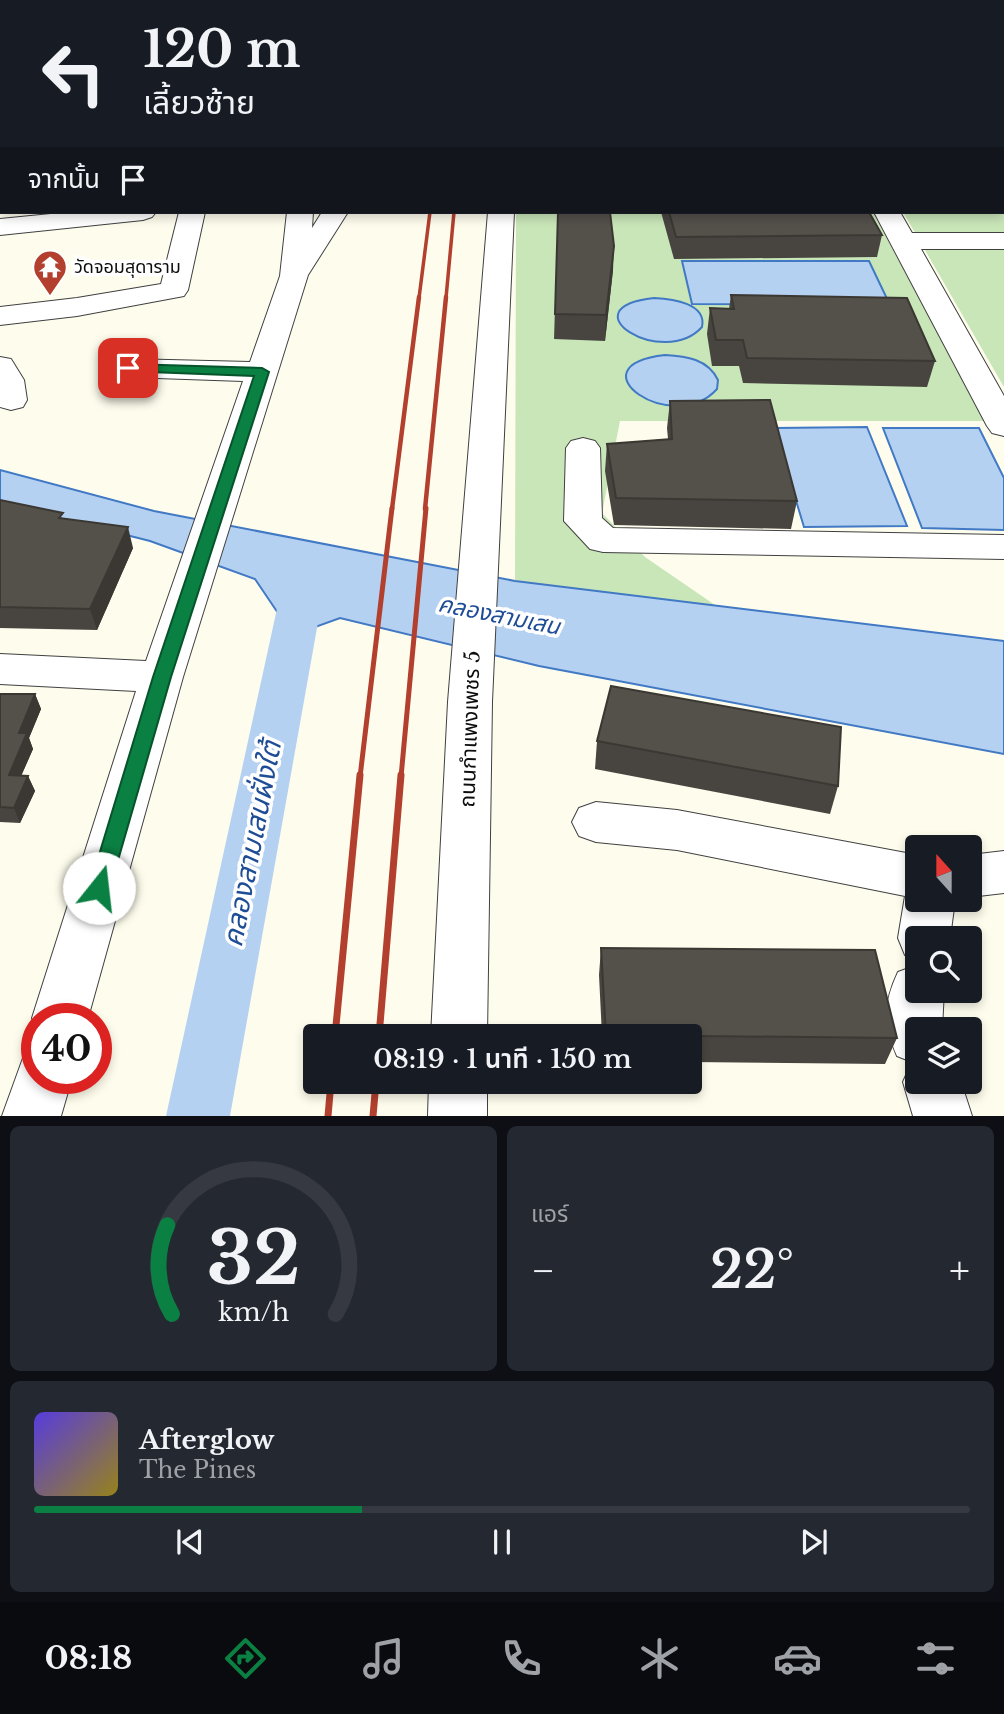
<!DOCTYPE html>
<html lang="th">
<meta charset="utf-8">
<style>
:root{--surface:#171b24;--page:#242831;--text:#f1f3f6;--muted:#9ea1a6;--line:#363941;--accent:#0b8043}
body{margin:0;font-family:"Libre Baskerville","Noto Sans Thai",serif;background:var(--page);color:var(--text);height:100vh;display:flex;flex-direction:column;font-size:26px;white-space:nowrap}
*{box-sizing:border-box;margin:0}
p{font-size:23px;color:var(--muted)}
.icon{flex:none;width:38px;height:38px;fill:none;stroke:currentColor;stroke-width:2;stroke-linecap:round;stroke-linejoin:round}
.map{position:relative;height:1116px;overflow:hidden}
.panel{display:flex;flex-direction:column;gap:10px;padding:10px;background:#0d0f14;flex:1}
.panel>*{flex:none}
.top-card{position:absolute;left:0px;top:0px;width:1004px;height:214px;box-shadow:0 4px 10px #0003;background:#171b24;color:var(--text);overflow:hidden}
.needle{width:46px;rotate:339deg}
.fabs{position:absolute;left:905px;top:835px;display:grid;gap:14px}
.fabs a{display:grid;place-items:center;width:77px;height:77px;border-radius:7px;background:var(--surface);box-shadow:0 4px 10px #0003;font-size:35px}
.speed{position:absolute;left:21px;top:1003px;display:flex;gap:14px;font-size:35px;font-weight:700;text-align:center}
.speed>*{display:grid;place-content:center;width:91px;height:91px;border-radius:50%;background:var(--surface);box-shadow:0 4px 10px #0003;line-height:1}
.speed .limit{border:10px solid #d22;background:#fff;color:#111}
.pin{position:absolute;display:grid;place-items:center;width:60px;height:60px;color:#fff;margin:-30px;border-radius:14px;box-shadow:0 4px 10px #0006}
.me{position:absolute;width:77px;margin:-38px;rotate:16deg;stroke-linejoin:round;filter:drop-shadow(0 0 5px #0008)}
.turn{display:flex;align-items:center;gap:24px;height:147px;padding:0 28px;font-size:32px}
.turn .icon{width:91px;height:91px;stroke-width:2.5}
.turn b{display:block;font-size:49px;line-height:60px}
.then{display:flex;align-items:center;height:66px;padding:0 28px;background:#0003;gap:14px;font-size:26px}
.big{font-size:52px;font-weight:600;line-height:1.1}
.panel .widget{flex:1;display:flex;flex-direction:column;justify-content:center;gap:10px;min-width:0;padding:0 24px;border-radius:10px;background:var(--page)}
.panel .dial{align-items:center;gap:0}
.dial svg{height:182px;overflow:visible;fill:none;stroke:var(--line);stroke-width:7;stroke-linecap:round;text-anchor:middle}
.dial text{fill:var(--text);stroke:none}
.song{display:flex;align-items:center;gap:21px}
.cover{width:84px;height:84px;border-radius:10px;background:linear-gradient(135deg,hsl(250 70% 55%),hsl(50 70% 35%))}
.played{height:7px;border-radius:4px;background:linear-gradient(90deg,var(--accent) 35%,var(--line) 35%)}
.keys{display:flex;justify-content:space-around;direction:ltr}
.heat{display:flex;justify-content:space-between;align-items:center;font-size:38px;direction:ltr}
.panel .tiles{flex:1;display:grid;gap:10px;grid-template-columns:1fr 1fr}
.widget:last-child{grid-column:span 2}
.trip{position:absolute;left:303px;top:1024px;width:399px;height:70px;border-radius:7px;background:var(--surface);box-shadow:0 4px 10px #0003;font-weight:600;line-height:70px;text-align:center}
.tabs{display:flex;height:112px;justify-content:space-around;align-items:center;background:#090b0e;color:var(--muted)}
.tabs .icon{width:49px;height:49px}
.tabs .current{color:var(--accent)}
.tabs b{font-size:32px;color:var(--text)}
.map>svg:first-child{display:block}
.green{fill:#c9e6b9}
.water{fill:#b5d1f2;stroke:#4179c4;stroke-width:2}
.lines{fill:none;stroke-linecap:round;stroke-linejoin:round}
.canal{fill:#b5d1f2;fill-rule:evenodd}
.minor-casing{stroke:#404040;stroke-width:2}
.major-casing{stroke:#1e1e1e;stroke-width:2}
.minor{fill:#fff;fill-rule:evenodd}
.major{fill:#efe66c;fill-rule:evenodd}
.rail-far3{stroke:#b33f2e;stroke-width:3.5}
.rail-far2{stroke:#b33f2e;stroke-width:4.5}
.rail-far1{stroke:#b33f2e;stroke-width:5}
.rail{stroke:#b33f2e;stroke-width:7}
.wall{fill:#484540}
.shaded-wall{fill:#3b3834}
.building{fill:#54504a;stroke:#3b3834;stroke-width:2}
.route{fill:#0b8043;stroke:#07532c;stroke-width:2}
.labels{text-anchor:middle;dominant-baseline:central;stroke-width:7;stroke-linejoin:round;paint-order:stroke}
.far-poi-label{font-size:18px;fill:#0d0d0d;stroke:#fff;text-anchor:start}
.street-label{font-size:21px;fill:#0d0d0d;stroke:#fff}
.water-label{font-size:23px;font-style:italic;fill:#1e4d96;stroke:#fff}
.near-water-label{font-size:28px;font-style:italic;fill:#1e4d96;stroke:#fff}
</style>
<div class="map">
<svg width="1004" height="1116" viewBox="0 0 1004 1116">
<rect width="100%" height="100%" fill="#fefded"/>
<g class="green">
<path d="M 1003,141 L 1004,141 L 1004,387 L 903,212 L 1003,212 Z"/>
<path d="M 516,212 L 873,212 L 984,421 L 620,421 L 602,513 L 645,557 L 715,605 L 515,581 Z"/>
</g>
<g class="water">
<path d="M 682,261 L 869,261 L 890,305 L 692,304 Z"/>
<path d="M 654,298 C 672,299 707,303 702,327 C 663,370 565,308 654,298 Z"/>
<path d="M 665,355 C 686,356 708,359 718,380 L 717,389 C 673,438 570,366 665,355 Z"/>
<path d="M 867,427 L 907,526 L 804,527 L 774,428 Z"/>
<path d="M 883,428 L 979,428 L 1004,478 L 1004,530 L 922,528 Z"/>
<path d="M 0,470 L 154,511 L 515,581 L 1004,641 L 1004,754 L 539,666 L 340,618 L 307,630 L 282,619 L 255,579 L 150,541 L 0,503 Z"/>
</g>
<g class="lines">
<path class="canal" d="M 306,558 L 321,562 L 327,572 L 230,1116 L 166,1116 L 285,572 L 291,562 Z"/>
<g class="minor-casing">
<g id="minor">
<path d="M 406,0 L 424,0 L 405,2 Z"/>
<rect x="502" y="0" width="18" height="2"/>
<rect x="567" y="0" width="18" height="2"/>
<path d="M 766,0 L 784,0 L 785,2 L 767,2 Z"/>
<path d="M 0,49 L 2,49 L 0,62 Z"/>
<path d="M 71,212 L 156,212 L 152,217 L 143,220 L 0,235 L 0,219 Z"/>
<path d="M 179,212 L 205,212 L 188,290 L 184,296 L 77,316 L 0,325 L 0,307 L 77,298 L 161,284 Z"/>
<path d="M 287,212 L 313,212 L 312,228 L 322,212 L 348,212 L 308,275 L 183,677 L 88,1018 L 37,1018 L 37,1028 L 32,1018 L 136,691 L 0,684 L 0,654 L 146,661 L 243,381 L 128,377 L 117,375 L 112,368 L 117,361 L 128,359 L 250,362 L 280,276 Z"/>
<path d="M 488,212 L 514,212 L 492,702 L 487,1036 L 431,1036 L 448,702 Z"/>
<path d="M 874,212 L 900,212 L 912,233 L 1004,233 L 1004,249 L 921,249 L 1004,396 L 1004,436 L 992,433 L 987,426 Z"/>
<path d="M 0,357 L 11,359 L 24,380 L 27,400 L 23,407 L 11,410 L 0,407 Z"/>
<path d="M 583,438 L 595,441 L 600,448 L 602,518 L 613,528 L 1004,535 L 1004,559 L 603,552 L 590,549 L 564,521 L 566,448 L 571,441 Z"/>
<path d="M 596,802 L 677,810 L 917,855 L 917,900 L 955,900 L 950,938 L 917,938 L 917,959 L 905,955 L 898,938 L 905,896 L 677,850 L 596,842 L 579,836 L 572,822 L 579,808 Z"/>
<path d="M 1004,851 L 1004,893 L 970,897 L 970,855 Z"/>
<path d="M 917,965 L 917,990 L 944,990 L 942,1029 L 917,1029 L 917,1082 L 961,1082 L 972,1116 L 913,1116 L 903,1082 L 912,1062 L 897,1056 C 883,1024 883,1004 898,972 Z"/>
<path d="M 37,1052 L 37,1078 L 72,1078 L 61,1116 L 2,1116 L 23,1058 Z"/>
<path d="M 429,1082 L 487,1082 L 487,1116 L 428,1116 Z"/>
</g>
</g>
<g class="major-casing">
<g id="major">
<rect x="0" y="67" width="2" height="12"/>
<rect x="1003" y="99" width="1" height="14"/>
</g>
</g>
<use href="#minor" class="minor"/>
<use href="#major" class="major"/>
<g class="rail-far3">
<path d="M 419,298 L 430,212"/>
<path d="M 446,298 L 454,212"/>
</g>
<g class="rail-far2">
<path d="M 392,509 L 419,297"/>
<path d="M 425,509 L 446,297"/>
</g>
<g class="rail-far1">
<path d="M 360,777 L 392,508"/>
<path d="M 401,777 L 426,508"/>
</g>
<g class="rail">
<path d="M 335,1036 L 360,775"/>
<path d="M 379,1036 L 401,775"/>
<path d="M 328,1116 L 331,1082"/>
<path d="M 373,1116 L 376,1082"/>
</g>
</g>
<g class="wall">
<path d="M 788,0 L 1004,0 L 1004,86 L 1003,86 L 1003,2 L 789,2 Z"/>
<path d="M 661,212 L 869,212 L 882,235 L 877,257 L 674,259 Z"/>
<path d="M 558,214 L 613,270 L 605,341 L 554,339 Z"/>
<path d="M 731,295 L 935,361 L 927,387 L 743,383 L 739,366 L 712,366 L 707,334 L 710,308 L 729,309 Z"/>
<path d="M 670,401 L 797,501 L 791,529 L 614,525 L 605,471 L 607,444 L 668,439 L 667,428 Z"/>
<path d="M 0,500 L 65,519 L 133,548 L 97,630 L 0,628 Z"/>
<path d="M 0,694 L 35,694 L 41,709 L 29,738 L 33,749 L 21,776 L 28,776 L 35,791 L 20,823 L 0,822 Z"/>
<path d="M 597,741 L 838,786 L 830,814 L 595,769 Z"/>
<path d="M 601,948 L 897,1038 L 885,1064 L 690,1062 L 690,1036 L 602,1036 L 599,975 Z"/>
</g>
<g class="shaded-wall">
<rect x="176" y="0" width="34" height="2"/>
<path d="M 2,157 L 2,178 L 0,182 L 0,161 Z"/>
<path d="M 614,246 L 613,270 L 605,341 L 606,315 Z"/>
<path d="M 128,527 L 133,548 L 97,630 L 90,609 Z"/>
<path d="M 35,694 L 41,709 L 29,738 L 33,749 L 15,790 L 9,775 L 19,733 Z"/>
<path d="M 28,776 L 35,791 L 20,823 L 14,808 Z"/>
</g>
<g class="building">
<path d="M 49,0 L 176,0 L 176,2 L 48,2 Z"/>
<path d="M 595,0 L 731,0 L 732,2 L 595,2 Z"/>
<path d="M 807,0 L 1004,0 L 1004,60 L 1003,60 L 1003,2 L 808,2 Z"/>
<path d="M 0,116 L 2,116 L 2,157 L 0,161 Z"/>
<path d="M 558,212 L 610,212 L 614,246 L 606,315 L 555,314 Z"/>
<path d="M 669,212 L 869,212 L 882,235 L 676,237 Z"/>
<path d="M 731,295 L 907,298 L 935,361 L 747,358 L 743,340 L 716,340 L 710,308 L 734,309 Z"/>
<path d="M 770,400 L 797,501 L 616,498 L 607,444 L 672,439 L 670,401 Z"/>
<path d="M 0,500 L 63,513 L 59,518 L 128,527 L 90,609 L 0,607 Z"/>
<path d="M 611,686 L 841,727 L 838,786 L 597,741 Z"/>
<path d="M 0,694 L 35,694 L 19,733 L 27,733 L 9,775 L 28,776 L 14,808 L 0,807 Z"/>
<path d="M 601,948 L 875,950 L 897,1038 L 606,1035 Z"/>
</g>
<path class="route" d="M 128,364 L 262,368 L 269,372 L 171,677 L 110,888 L 107,895 L 99,897 L 92,895 L 89,888 L 153,677 L 254,376 L 123,371 L 121,368 Z"/>
<defs>
<g id="temple-pin" transform="scale(1.75)"><path d="M0 17L-7.5 6A9.5 9.5 0 1 1 7.5 6Z" fill="#b33f2e" stroke="#fff"/><path d="M0-6L5-2H3V0L6.5 2.5H4V6H1.5V3h-3V6H-4V2.5H-6.5L-3 0V-2H-5Z" fill="#fff"/></g>
</defs>
<g fill-rule="evenodd">
<use href="#temple-pin" x="50" y="267"/>
</g>
<g class="labels">
<g class="far-poi-label">
<text x="74" y="267">วัดจอมสุดาราม</text>
</g>
<g class="street-label">
<text transform="translate(470 729) rotate(-88)">ถนนกำแพงเพชร 5</text>
</g>
<g class="water-label">
<text transform="translate(499 615) rotate(11)">คลองสามเสน</text>
</g>
<g class="near-water-label">
<text transform="translate(252 844) rotate(-79)">คลองสามเสนฝั่งใต้</text>
</g>
</g>
</svg>
<div class="fabs">
<a><svg class="needle" viewBox="-14 -14 28 28"><path d="M0-13l5 13h-10z" fill="#e53935"/><path d="M0 13l5-13h-10z" fill="#9ea1a6"/></svg></a>
<a><svg class="icon" aria-label="search" viewBox="0 0 24 24"><circle cx="10" cy="10" r="6"/><path d="M15 15l6 6"/></svg></a>
<a><svg class="icon" aria-label="layers" viewBox="0 0 24 24"><path d="M12 4l9 5-9 5-9-5zM3 14l9 5 9-5"/></svg></a>
</div>
<div class="speed"><div class="limit">40</div></div>
<div class="pin" style="left:128px;top:368px;background:#d93025"><svg class="icon" aria-label="arrive" viewBox="0 0 24 24"><path d="M6 21V4h12l-3 4 3 4H6"/></svg></div>
<svg class="me" style="left:99px;top:888px" viewBox="-20 -20 40 40"><circle r="19" fill="#fff"/><path d="M0-13L10 11 0 6-10 11z" fill="#0b8043"/></svg>
<div class="trip">08:19 · 1 นาที · 150 m</div>
<div class="top-card">
<div class="turn"><svg class="icon" aria-label="left" viewBox="0 0 24 24"><path d="M17 20v-9H6M10 6l-5 5 5 5"/></svg><div><b>120 m</b>เลี้ยวซ้าย</div></div>
<div class="then">จากนั้น<svg class="icon" aria-label="arrive" viewBox="0 0 24 24"><path d="M6 21V4h12l-3 4 3 4H6"/></svg></div>
</div>
</div>
<section class="panel">
<div class="tiles">
<div class="widget dial"><svg viewBox="0 0 100 80">
<path d="M14 69A42 42 0 1 1 86 69"/>
<path d="M14 69A42 42 0 0 1 12 30" stroke="#0b8043"/>
<text x="50" y="56" font-size="32" font-weight="700">32</text>
<text x="50" y="72" font-size="11">km/h</text>
</svg></div>
<div class="widget"><p>แอร์</p>
<div class="heat"><a>−</a><b class="big">22°</b><a>+</a></div>
</div>
<div class="widget">
<div class="song"><i class="cover"></i><div><b>Afterglow</b><p>The Pines</p></div></div>
<div class="played"></div>
<div class="keys"><svg class="icon" aria-label="previous" viewBox="0 0 24 24"><path d="M18 5L8 12l10 7zM5 5v14"/></svg><svg class="icon" aria-label="pause" viewBox="0 0 24 24"><path d="M8 5v14M16 5v14"/></svg><svg class="icon" aria-label="next" viewBox="0 0 24 24"><path d="M6 5l10 7-10 7zM19 5v14"/></svg></div>
</div>
</div>
</section>
<nav class="tabs">
<b>08:18</b>
<svg class="icon current" aria-label="directions" viewBox="0 0 24 24"><path d="M12 3l9 9-9 9-9-9zM9 14v-3h6M13 9l2 2-2 2"/></svg>
<svg class="icon" aria-label="music" viewBox="0 0 24 24"><path d="M9 18V5l10-2v13"/><circle cx="6" cy="18" r="3"/><circle cx="16" cy="16" r="3"/></svg>
<svg class="icon" aria-label="phone" viewBox="0 0 24 24"><path d="M5 4h4l2 5-3 2q2 4 5 5l2-3 5 2v4C11 20 4 13 5 4z"/></svg>
<svg class="icon" aria-label="climate" viewBox="0 0 24 24"><path d="M12 3v18M4 7l16 10M4 17L20 7"/></svg>
<svg class="icon" aria-label="car" viewBox="0 0 24 24"><path d="M5 17H2v-5l4-1 3-4h7l3 4 3 1v5h-3M9 17h6M6 11h13"/><circle cx="7" cy="17" r="2"/><circle cx="17" cy="17" r="2"/></svg>
<svg class="icon" aria-label="filters" viewBox="0 0 24 24"><path d="M4 7h16M4 17h16"/><circle cx="9" cy="7" r="2"/><circle cx="15" cy="17" r="2"/></svg>
</nav>
